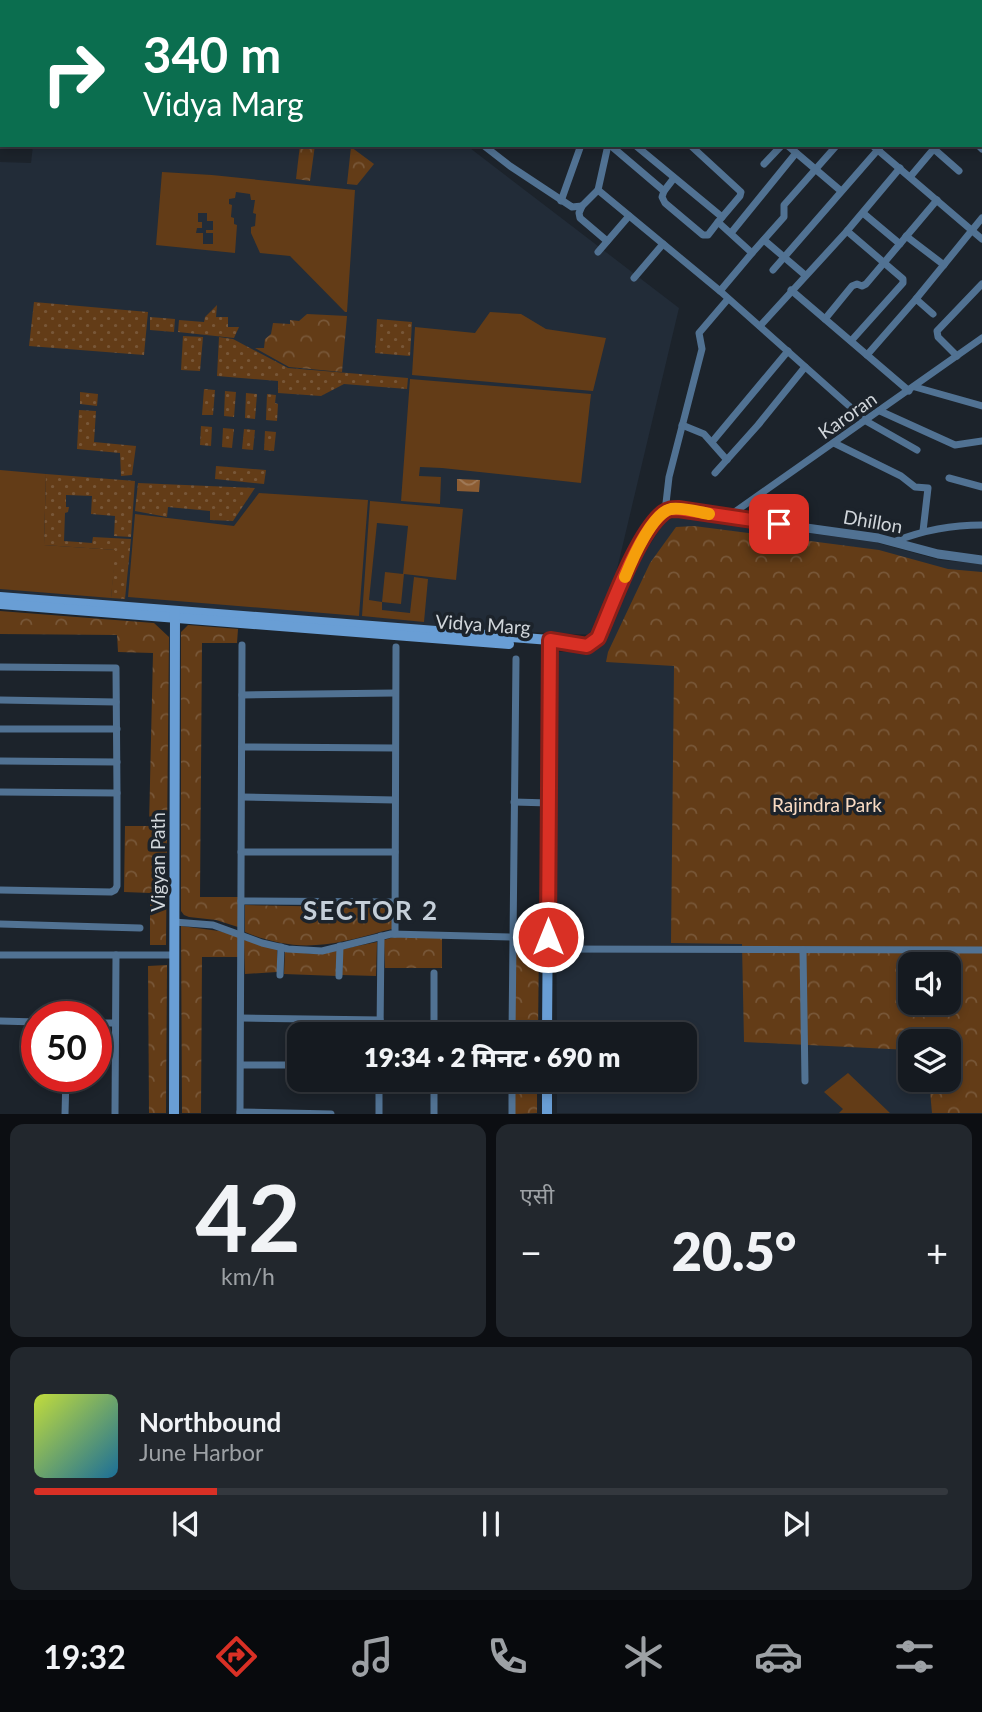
<!DOCTYPE html>
<html lang="hi">
<meta charset="utf-8">
<style>
:root{--surface:#151a20;--page:#22272d;--text:#f1f3f6;--muted:#9da1a5;--line:#34383e;--accent:#d93025}
body{margin:0;font-family:Lato,"Noto Sans Devanagari",sans-serif;background:var(--page);color:var(--text);height:100vh;display:flex;flex-direction:column;font-size:26px;white-space:nowrap}
*{box-sizing:border-box;margin:0}
p{font-size:23px;color:var(--muted)}
.icon{flex:none;width:38px;height:38px;fill:none;stroke:currentColor;stroke-width:2;stroke-linecap:round;stroke-linejoin:round}
.map{position:relative;height:1114px;overflow:hidden}
.details{display:flex;flex-direction:column;gap:10px;padding:10px;background:#0c0e12;flex:1}
.details>*{flex:none}
.guide{position:absolute;left:0px;top:0px;width:984px;height:147px;box-shadow:0 4px 10px #0003,0 0 0 2px var(--line);background:#0b6e4f;color:#fff;overflow:hidden}
.controls{position:absolute;left:898px;top:952px;display:grid;gap:14px}
.controls a{display:grid;place-items:center;width:63px;height:63px;border-radius:14px;background:var(--surface);box-shadow:0 4px 10px #0003,0 0 0 2px var(--line);font-size:35px}
.speed{position:absolute;left:21px;top:1001px;display:flex;gap:14px;font-size:35px;font-weight:700;text-align:center}
.speed>*{display:grid;place-content:center;width:91px;height:91px;border-radius:50%;background:var(--surface);box-shadow:0 4px 10px #0003,0 0 0 2px var(--line);line-height:1}
.speed .limit{border:10px solid #d22;background:#fff;color:#111}
.pin{position:absolute;display:grid;place-items:center;width:60px;height:60px;color:#fff;margin:-30px;border-radius:14px;box-shadow:0 4px 10px #0006}
.me{position:absolute;width:77px;margin:-38px;rotate:0deg;stroke-linejoin:round;filter:drop-shadow(0 0 5px #0008)}
.turn{display:flex;align-items:center;gap:24px;height:147px;padding:0 28px;font-size:32px}
.turn .icon{width:91px;height:91px;stroke-width:2.5}
.turn b{display:block;font-size:49px;line-height:60px}
.big{font-size:52px;font-weight:800;line-height:1.1}
.details .tile{flex:1;display:flex;flex-direction:column;justify-content:center;gap:10px;min-width:0;padding:0 24px;border-radius:14px;background:var(--page)}
.details .dial{align-items:center;gap:0}
.dial b{font-size:91px;line-height:1}
.song{display:flex;align-items:center;gap:21px}
.cover{width:84px;height:84px;border-radius:10px;background:linear-gradient(135deg,hsl(70 70% 55%),hsl(200 70% 35%))}
.played{height:7px;border-radius:4px;background:linear-gradient(90deg,var(--accent) 20%,var(--line) 20%)}
.keys{display:flex;justify-content:space-around;direction:ltr}
.heat{display:flex;justify-content:space-between;align-items:center;font-size:38px;direction:ltr}
.details .tiles{flex:1;display:grid;gap:10px;grid-template-columns:1fr 1fr}
.tile:last-child{grid-column:span 2}
.trip{position:absolute;left:287px;top:1022px;width:410px;height:70px;border-radius:14px;background:var(--surface);box-shadow:0 4px 10px #0003,0 0 0 2px var(--line);font-weight:800;line-height:70px;text-align:center}
.tabs{display:flex;height:112px;justify-content:space-around;align-items:center;background:#080a0d;color:var(--muted)}
.tabs .icon{width:49px;height:49px}
.tabs .on{color:var(--accent)}
.tabs b{font-size:32px;color:var(--text)}
.map>svg:first-child{display:block}
.built{fill:#222c38;fill-rule:evenodd}
.grass{fill:#633c17;fill-rule:evenodd}
.park{fill:url(#park-crowns);fill-rule:evenodd}
.garden{fill:url(#garden-dots)}
.water{fill:url(#water-waves)}
.lines{fill:none;stroke-linecap:round;stroke-linejoin:round}
.minor{stroke:#517293;stroke-width:7}
.tertiary{stroke:#517293;stroke-width:9}
.secondary{stroke:#699ed5;stroke-width:10}
.route-casing{stroke:#8d1f18;stroke-width:18}
.route{stroke:#d93025;stroke-width:12}
.slow{stroke:#f59e0b;stroke-width:12}
.labels{text-anchor:middle;dominant-baseline:central;stroke-width:7;stroke-linejoin:round;paint-order:stroke}
.street-label{font-size:19px;fill:#d1d6db;stroke:#1c232b}
.park-label{font-size:19px;fill:#f9dbc3;stroke:#1c232b}
.district-label{font-size:26px;font-weight:bold;letter-spacing:2px;fill:#c5cfd9;stroke:#1c232b}
</style>
<div class="map">
<svg width="982" height="1114" viewBox="0 0 982 1114">
<defs>
<pattern id="park-crowns" width="20" height="18" patternUnits="userSpaceOnUse" patternTransform="scale(1.75)"><rect width="20" height="18" fill="#633c17"/><path d="M2 6a3 3 0 1 1 6 0M12 15a3 3 0 1 1 6 0" fill="none" stroke="#785738"/></pattern>
<pattern id="garden-dots" width="8" height="8" patternUnits="userSpaceOnUse" patternTransform="scale(1.75)"><rect width="8" height="8" fill="#633c17"/><path d="M2 2h.1M6 6h.1" fill="none" stroke="#785738" stroke-width="1.8" stroke-linecap="round"/></pattern>
<pattern id="water-waves" width="16" height="10" patternUnits="userSpaceOnUse" patternTransform="scale(1.75)"><rect width="16" height="10" fill="#8c5c32"/><path d="M0 5q4-4 8 0t8 0" fill="none" stroke="#a07a59"/></pattern>
</defs>
<rect width="100%" height="100%" fill="#1c232b"/>
<g class="built">
<path d="M 33,145 L 466,145 L 679,308 L 613,586 L 596,635 L 360,625 L 0,596 L 0,162 L 31,163 Z"/>
<path d="M 679,515 L 874,542 L 940,560 L 982,564 L 982,1113 L 557,1113 L 557,1080 L 684,1080 L 684,1034 L 557,1034 L 554,652 L 587,652 L 602,646 L 641,559 L 664,522 ZM 910,964 L 948,964 L 948,1003 L 910,1003 ZM 910,1041 L 948,1041 L 948,1080 L 910,1080 Z"/>
</g>
<g class="grass">
<path d="M 162,172 L 212,175 L 355,190 L 347,312 L 345,312 L 290,256 L 260,253 L 251,233 L 251,227 L 255,226 L 256,214 L 253,213 L 255,200 L 251,200 L 250,194 L 236,192 L 235,198 L 229,199 L 229,204 L 232,205 L 231,217 L 234,218 L 234,224 L 237,225 L 235,253 L 156,245 ZM 198,213 L 207,213 L 207,221 L 213,221 L 213,230 L 206,230 L 206,233 L 213,233 L 213,244 L 203,244 L 203,233 L 196,233 L 197,228 L 202,228 L 202,222 L 198,222 Z"/>
<path d="M 490,312 L 521,314 L 546,329 L 606,338 L 593,391 L 412,375 L 415,327 L 475,333 Z"/>
<path d="M 410,379 L 591,394 L 581,483 L 442,468 L 420,467 L 419,476 L 441,477 L 440,504 L 401,501 Z"/>
<path d="M 0,470 L 46,474 L 44,545 L 116,550 L 111,598 L 0,589 Z"/>
<path d="M 259,493 L 368,500 L 359,616 L 128,597 L 135,514 L 234,526 Z"/>
<path d="M 370,501 L 463,509 L 456,580 L 404,574 L 401,604 L 382,602 L 382,610 L 410,613 L 414,577 L 428,579 L 424,622 L 362,616 ZM 377,523 L 408,526 L 403,574 L 385,572 L 382,602 L 369,600 Z"/>
<path d="M 848,1073 L 890,1113 L 839,1113 L 843,1109 L 824,1092 Z"/>
</g>
<g class="park">
<path d="M 300,145 L 315,145 L 310,181 L 296,179 Z"/>
<path d="M 351,147 L 374,164 L 357,185 L 347,184 Z"/>
<path d="M 307,314 L 347,316 L 342,372 L 289,367 L 255,348 L 264,348 L 265,339 L 271,334 L 273,323 L 290,324 L 290,320 L 299,321 Z"/>
<path d="M 694,526 L 879,550 L 948,569 L 982,572 L 982,1113 L 932,1113 L 929,1080 L 948,1080 L 948,1041 L 910,1041 L 910,1050 L 744,1042 L 742,944 L 671,943 L 674,666 L 606,662 L 608,652 L 650,563 L 676,527 ZM 910,964 L 948,964 L 948,1003 L 910,1003 Z"/>
<path d="M 0,611 L 154,623 L 169,637 L 166,945 L 150,945 L 150,893 L 124,892 L 125,826 L 149,826 L 153,653 L 118,652 L 117,635 L 0,634 Z"/>
<path d="M 188,625 L 238,629 L 237,643 L 202,643 L 200,897 L 238,897 L 238,927 L 216,920 L 189,917 L 184,915 L 181,911 L 181,632 Z"/>
<path d="M 245,905 L 392,908 L 392,929 C 367,935 341,944 316,945 C 292,947 267,941 245,932 Z"/>
<path d="M 181,926 L 219,931 L 238,936 L 238,957 L 202,957 L 201,1113 L 182,1113 Z"/>
<path d="M 394,937 L 442,938 L 442,968 L 385,968 L 384,940 Z"/>
<path d="M 244,940 L 277,949 L 277,972 L 245,974 Z"/>
<path d="M 515,941 L 539,941 L 538,1034 L 514,1034 Z"/>
<path d="M 377,942 L 376,976 L 342,975 L 343,949 Z"/>
<path d="M 337,950 L 337,976 L 284,974 L 285,951 L 313,954 Z"/>
<path d="M 167,965 L 166,1113 L 149,1113 L 148,966 Z"/>
<path d="M 514,1080 L 537,1080 L 537,1113 L 514,1114 Z"/>
</g>
<g class="garden">
<path d="M 34,302 L 148,312 L 144,355 L 29,346 Z"/>
<path d="M 217,305 L 216,317 L 228,317 L 228,327 L 239,327 L 234,338 L 178,332 L 179,320 L 204,322 L 205,317 Z"/>
<path d="M 150,317 L 175,319 L 174,332 L 150,330 Z"/>
<path d="M 377,319 L 412,322 L 410,356 L 375,353 Z"/>
<path d="M 183,336 L 203,337 L 200,371 L 181,370 Z"/>
<path d="M 219,337 L 233,339 L 288,368 L 408,378 L 407,389 L 344,384 L 321,396 L 278,393 L 278,381 L 217,376 Z"/>
<path d="M 204,389 L 215,390 L 213,415 L 202,415 Z"/>
<path d="M 225,391 L 236,392 L 234,417 L 224,416 Z"/>
<path d="M 80,392 L 98,394 L 97,406 L 80,404 Z"/>
<path d="M 246,393 L 257,394 L 255,419 L 245,418 Z"/>
<path d="M 267,394 L 276,395 L 275,403 L 278,404 L 277,421 L 266,420 Z"/>
<path d="M 79,410 L 96,411 L 94,442 L 136,446 L 132,475 L 121,476 L 120,453 L 77,449 Z"/>
<path d="M 201,426 L 212,427 L 211,446 L 200,445 Z"/>
<path d="M 223,428 L 234,429 L 232,448 L 222,447 Z"/>
<path d="M 244,429 L 255,430 L 253,450 L 242,449 Z"/>
<path d="M 265,431 L 276,432 L 274,451 L 264,450 Z"/>
<path d="M 216,466 L 266,470 L 264,484 L 215,479 Z"/>
<path d="M 46,474 L 135,481 L 131,537 L 114,536 L 115,516 L 91,514 L 92,496 L 66,495 L 66,507 L 69,507 L 68,512 L 65,513 L 64,541 L 92,543 L 93,537 L 131,539 L 125,599 L 111,598 L 115,550 L 44,545 Z"/>
<path d="M 138,483 L 255,488 L 233,521 L 210,520 L 210,511 L 168,507 L 167,517 L 135,511 Z"/>
</g>
<path class="water" d="M 457,479 L 480,480 L 479,492 L 457,491 Z"/>
<g class="lines">
<g class="minor">
<path d="M 291,0 L 293,2"/>
<path d="M 331,0 L 334,2"/>
<path d="M 357,0 L 359,2"/>
<path d="M 390,0 L 392,2"/>
<path d="M 451,0 L 453,1"/>
<path d="M 530,0 L 532,2"/>
<path d="M 621,0 L 623,2"/>
<path d="M 702,0 L 704,2"/>
<path d="M 822,0 L 822,2"/>
<path d="M 947,0 L 949,2"/>
<path d="M 442,2 L 443,0"/>
<path d="M 495,2 L 496,0"/>
<path d="M 564,2 L 565,0"/>
<path d="M 600,2 L 602,0"/>
<path d="M 675,2 L 676,0"/>
<path d="M 726,2 L 727,0"/>
<path d="M 771,2 L 772,0"/>
<path d="M 879,2 L 881,0"/>
<path d="M 930,2 L 931,0"/>
<path d="M 956,2 L 957,0"/>
<path d="M 982,4 L 982,3"/>
<path d="M 483,145 L 510,166 L 572,207 L 582,206 L 598,190"/>
<path d="M 608,145 L 598,190 L 720,291"/>
<path d="M 610,145 L 664,191"/>
<path d="M 635,145 L 722,217"/>
<path d="M 690,145 L 741,192 L 740,196 L 718,222 L 752,253 L 720,291 L 866,421 L 917,450"/>
<path d="M 787,145 L 841,191"/>
<path d="M 872,145 L 982,239"/>
<path d="M 978,145 L 982,149"/>
<path d="M 934,149 L 959,171"/>
<path d="M 764,164 L 782,145"/>
<path d="M 910,177 L 937,145"/>
<path d="M 674,178 L 664,191 L 662,197 L 665,203 L 703,235 L 708,235 L 718,222"/>
<path d="M 561,201 L 581,145"/>
<path d="M 582,206 L 579,213 L 580,218 L 607,241"/>
<path d="M 863,213 L 900,244"/>
<path d="M 847,231 L 903,279 L 903,283 L 851,341"/>
<path d="M 731,233 L 796,153"/>
<path d="M 906,236 L 944,265"/>
<path d="M 764,240 L 805,275"/>
<path d="M 598,252 L 629,216"/>
<path d="M 752,253 L 784,217 L 784,205 L 837,145"/>
<path d="M 773,270 L 882,145"/>
<path d="M 634,278 L 663,244"/>
<path d="M 791,290 L 909,391"/>
<path d="M 916,299 L 982,218"/>
<path d="M 825,319 L 852,286 L 857,284 L 862,286 L 866,284 L 937,200"/>
<path d="M 760,326 L 847,231 L 900,168"/>
<path d="M 867,355 L 916,299 L 933,314"/>
<path d="M 957,356 L 938,337 L 937,331 L 982,284"/>
<path d="M 915,387 L 982,406"/>
<path d="M 880,411 L 955,445 L 982,441"/>
<path d="M 682,425 L 704,434 L 727,460"/>
<path d="M 712,442 L 788,351"/>
<path d="M 834,443 L 901,476 L 915,487 L 928,488 L 923,531"/>
<path d="M 715,473 L 758,425 L 805,367"/>
<path d="M 949,478 L 982,487"/>
<path d="M 665,512 L 669,477 L 702,349 L 699,333 L 728,299"/>
<path d="M 729,516 L 982,338"/>
<path d="M 896,541 C 924,530 952,525 982,525"/>
<path d="M 0,667 L 116,668 L 117,793 L 117,886 L 115,890 L 111,892 L 0,890"/>
<path d="M 242,695 L 395,693"/>
<path d="M 0,700 L 116,702"/>
<path d="M 0,729 L 117,729"/>
<path d="M 242,747 L 395,748"/>
<path d="M 0,761 L 117,762"/>
<path d="M 0,792 L 117,793"/>
<path d="M 242,797 L 395,800"/>
<path d="M 514,802 L 549,803"/>
<path d="M 241,852 L 395,852"/>
<path d="M 241,901 L 395,902"/>
<path d="M 174,922 L 213,925 L 262,943 L 288,949 L 322,951 L 391,934 L 548,938"/>
<path d="M 0,924 L 140,928"/>
<path d="M 395,934 L 396,647"/>
<path d="M 548,949 L 982,950"/>
<path d="M 803,950 L 805,1081"/>
<path d="M 0,955 L 174,955"/>
<path d="M 280,975 L 281,947"/>
<path d="M 339,976 L 340,946"/>
<path d="M 241,1018 L 380,1020"/>
<path d="M 0,1021 L 37,1022"/>
<path d="M 96,1023 L 115,1023"/>
<path d="M 380,1034 L 381,936"/>
<path d="M 434,1034 L 434,973"/>
<path d="M 512,1034 L 516,659"/>
<path d="M 241,1065 L 299,1065"/>
<path d="M 240,1112 L 331,1114"/>
<path d="M 65,1114 L 66,1076"/>
<path d="M 115,1114 L 116,955"/>
<path d="M 240,1114 L 242,645"/>
<path d="M 379,1114 L 379,1080"/>
<path d="M 434,1114 L 434,1080"/>
<path d="M 512,1114 L 512,1080"/>
</g>
<path class="tertiary" d="M 587,647 L 598,638 C 612,607 640,522 671,509 L 878,538 L 938,554 L 982,560"/>
<g class="secondary">
<path d="M 0,597 L 550,640 L 587,647"/>
<path d="M 0,604 L 509,644"/>
<path d="M 547,1034 L 550,640"/>
<path d="M 174,1114 L 175,611"/>
<path d="M 547,1114 L 547,1080"/>
</g>
</g>
<g class="lines">
<g class="route-casing">
<path id="route" d="M 548,937 L 550,640 L 587,646 L 598,638 C 612,606 637,534 663,513 C 668,509 672,509 678,509 L 779,524"/>
</g>
<use href="#route" class="route"/>
<path class="slow" d="M 625,577 C 632,560 652,513 671,509 C 682,507 698,512 709,514"/>
</g>
<g class="labels">
<g class="street-label">
<text transform="translate(847 415) rotate(-35)">Karoran</text>
<text transform="translate(873 521) rotate(10)">Dhillon</text>
<text transform="translate(483 624) rotate(4)">Vidya Marg</text>
<text transform="translate(157 862) rotate(-90)">Vigyan Path</text>
</g>
<g class="park-label">
<text x="827" y="804">Rajindra Park</text>
</g>
<g class="district-label">
<text x="371" y="910">SECTOR 2</text>
</g>
</g>
</svg>
<div class="controls">
<a><svg class="icon" aria-label="sound" viewBox="0 0 24 24"><path d="M4 9h4l5-4v14l-5-4H4zM17 9q2 3 0 6"/></svg></a>
<a><svg class="icon" aria-label="layers" viewBox="0 0 24 24"><path d="M12 4l9 5-9 5-9-5zM3 14l9 5 9-5"/></svg></a>
</div>
<div class="speed"><div class="limit">50</div></div>
<div class="pin" style="left:779px;top:524px;background:#d93025"><svg class="icon" aria-label="arrive" viewBox="0 0 24 24"><path d="M6 21V4h12l-3 4 3 4H6"/></svg></div>
<svg class="me" style="left:548px;top:937px" viewBox="-20 -20 40 40"><circle r="17" fill="#d93025" stroke="#fff" stroke-width="3"/><path d="M0-11L8 9 0 5-8 9z" fill="#fff"/></svg>
<div class="trip">19:34 · 2 मिनट · 690 m</div>
<div class="guide">
<div class="turn"><svg class="icon" aria-label="right" viewBox="0 0 24 24"><path d="M7 20v-9h11M14 6l5 5-5 5"/></svg><div><b>340 m</b>Vidya Marg</div></div>
</div>
</div>
<section class="details">
<div class="tiles">
<div class="tile dial"><b>42</b><p>km/h</p></div>
<div class="tile"><p>एसी</p>
<div class="heat"><a>−</a><b class="big">20.5°</b><a>+</a></div>
</div>
<div class="tile">
<div class="song"><i class="cover"></i><div><b>Northbound</b><p>June Harbor</p></div></div>
<div class="played"></div>
<div class="keys"><svg class="icon" aria-label="previous" viewBox="0 0 24 24"><path d="M18 5L8 12l10 7zM5 5v14"/></svg><svg class="icon" aria-label="pause" viewBox="0 0 24 24"><path d="M8 5v14M16 5v14"/></svg><svg class="icon" aria-label="next" viewBox="0 0 24 24"><path d="M6 5l10 7-10 7zM19 5v14"/></svg></div>
</div>
</div>
</section>
<nav class="tabs">
<b>19:32</b>
<svg class="icon on" aria-label="directions" viewBox="0 0 24 24"><path d="M12 3l9 9-9 9-9-9zM9 14v-3h6M13 9l2 2-2 2"/></svg>
<svg class="icon" aria-label="music" viewBox="0 0 24 24"><path d="M9 18V5l10-2v13"/><circle cx="6" cy="18" r="3"/><circle cx="16" cy="16" r="3"/></svg>
<svg class="icon" aria-label="phone" viewBox="0 0 24 24"><path d="M5 4h4l2 5-3 2q2 4 5 5l2-3 5 2v4C11 20 4 13 5 4z"/></svg>
<svg class="icon" aria-label="climate" viewBox="0 0 24 24"><path d="M12 3v18M4 7l16 10M4 17L20 7"/></svg>
<svg class="icon" aria-label="car" viewBox="0 0 24 24"><path d="M5 17H2v-5l4-1 3-4h7l3 4 3 1v5h-3M9 17h6M6 11h13"/><circle cx="7" cy="17" r="2"/><circle cx="17" cy="17" r="2"/></svg>
<svg class="icon" aria-label="filters" viewBox="0 0 24 24"><path d="M4 7h16M4 17h16"/><circle cx="9" cy="7" r="2"/><circle cx="15" cy="17" r="2"/></svg>
</nav>
